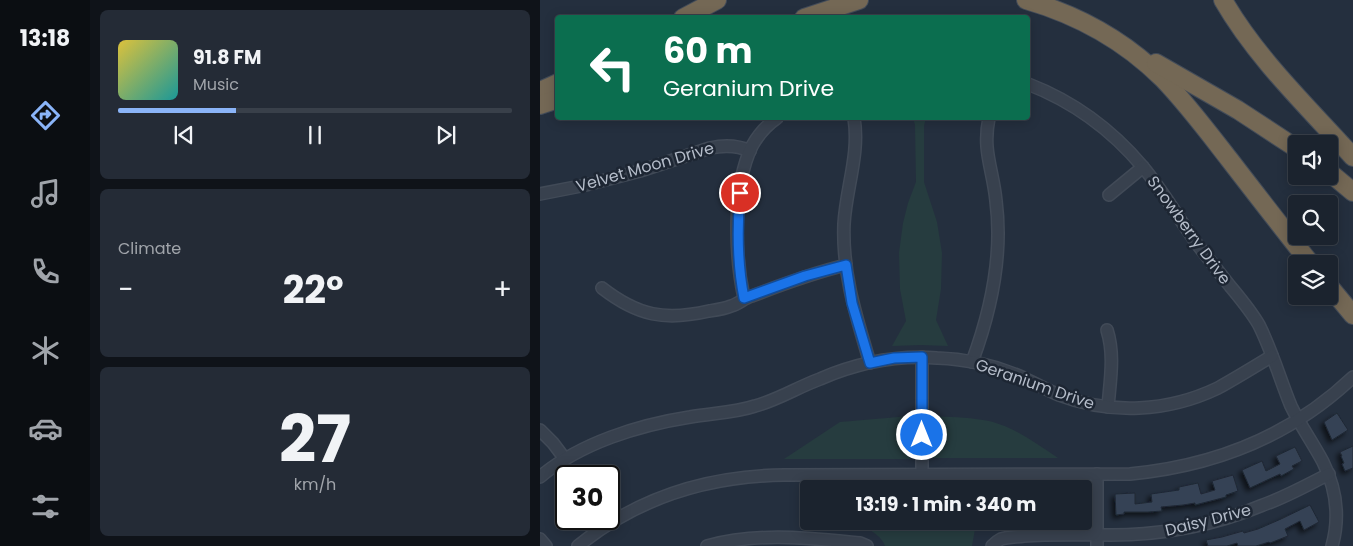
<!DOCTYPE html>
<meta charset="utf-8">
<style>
:root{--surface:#1b232e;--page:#242b36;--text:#f1f3f6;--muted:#a0a4aa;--line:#39404a;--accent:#8ab4f8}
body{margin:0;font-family:Poppins,sans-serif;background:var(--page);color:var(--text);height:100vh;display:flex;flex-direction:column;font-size:19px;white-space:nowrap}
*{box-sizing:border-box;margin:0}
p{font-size:16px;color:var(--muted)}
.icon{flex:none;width:28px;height:28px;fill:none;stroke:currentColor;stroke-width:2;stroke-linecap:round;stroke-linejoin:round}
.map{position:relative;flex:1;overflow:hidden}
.details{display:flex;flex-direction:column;gap:10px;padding:10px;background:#0f1319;width:450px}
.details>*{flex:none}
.top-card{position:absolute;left:15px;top:15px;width:475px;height:105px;border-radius:5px;box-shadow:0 2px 12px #0003,0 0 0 1px var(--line);background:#0b6e4f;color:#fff;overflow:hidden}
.controls{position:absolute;left:748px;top:135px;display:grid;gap:10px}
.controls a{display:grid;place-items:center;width:50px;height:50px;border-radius:5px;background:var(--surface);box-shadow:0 2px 12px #0003,0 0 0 1px var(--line);font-size:25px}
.speed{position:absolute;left:15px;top:465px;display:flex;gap:10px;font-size:25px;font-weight:700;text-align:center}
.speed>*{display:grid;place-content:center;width:65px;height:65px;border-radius:50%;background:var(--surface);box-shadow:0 2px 12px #0003,0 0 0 1px var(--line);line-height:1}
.speed .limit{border:2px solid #111;border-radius:8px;background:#fff;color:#111}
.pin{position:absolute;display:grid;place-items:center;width:42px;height:42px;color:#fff;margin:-21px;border:2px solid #fff;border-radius:50%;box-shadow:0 1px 5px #0007}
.me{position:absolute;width:55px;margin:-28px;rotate:0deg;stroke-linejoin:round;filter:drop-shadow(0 0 4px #0008)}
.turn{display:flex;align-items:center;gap:18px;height:105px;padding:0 25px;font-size:22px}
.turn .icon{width:65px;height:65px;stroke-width:2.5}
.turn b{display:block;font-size:35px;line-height:42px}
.big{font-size:38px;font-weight:700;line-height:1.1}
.details .card{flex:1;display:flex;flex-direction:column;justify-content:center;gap:8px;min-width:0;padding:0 18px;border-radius:8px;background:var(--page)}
.details .dial{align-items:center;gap:0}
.dial b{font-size:65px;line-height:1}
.song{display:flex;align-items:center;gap:15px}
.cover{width:60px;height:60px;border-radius:8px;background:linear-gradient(135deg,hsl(50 70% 55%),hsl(180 70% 35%))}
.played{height:5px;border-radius:2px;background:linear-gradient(90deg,var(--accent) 30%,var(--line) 30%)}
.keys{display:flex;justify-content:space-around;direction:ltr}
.heat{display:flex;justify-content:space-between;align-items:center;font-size:28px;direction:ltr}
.trip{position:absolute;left:260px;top:480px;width:292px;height:50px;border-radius:5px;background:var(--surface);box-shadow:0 2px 12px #0003,0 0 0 1px var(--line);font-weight:700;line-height:50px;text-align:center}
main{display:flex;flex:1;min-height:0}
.menu{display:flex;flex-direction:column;width:90px;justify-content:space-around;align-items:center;background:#0b0e12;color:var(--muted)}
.menu .icon{width:35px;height:35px}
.menu .on{color:var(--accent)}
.menu b{font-size:22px;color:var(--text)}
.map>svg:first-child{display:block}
.green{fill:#263c3f}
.building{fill:#364354;stroke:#1f2835;filter:url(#shadow)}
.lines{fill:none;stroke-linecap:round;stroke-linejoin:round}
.minor-casing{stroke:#414a57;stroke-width:14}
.highway-casing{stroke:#434c59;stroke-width:20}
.minor{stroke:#38414e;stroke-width:11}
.highway{stroke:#746855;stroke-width:18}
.route-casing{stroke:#114b97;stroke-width:12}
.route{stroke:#1a73e8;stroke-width:9}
.labels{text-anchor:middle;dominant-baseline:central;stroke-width:5;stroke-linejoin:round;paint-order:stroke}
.street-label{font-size:16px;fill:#b4bcc9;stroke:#1d2633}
</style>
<main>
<nav class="menu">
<b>13:18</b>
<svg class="icon on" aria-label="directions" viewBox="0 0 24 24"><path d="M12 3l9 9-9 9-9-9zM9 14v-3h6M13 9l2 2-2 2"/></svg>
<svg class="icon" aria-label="music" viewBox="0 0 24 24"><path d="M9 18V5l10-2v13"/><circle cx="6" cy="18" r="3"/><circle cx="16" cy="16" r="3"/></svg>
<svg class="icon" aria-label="phone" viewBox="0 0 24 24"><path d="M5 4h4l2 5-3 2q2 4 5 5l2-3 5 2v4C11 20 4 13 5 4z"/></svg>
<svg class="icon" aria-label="climate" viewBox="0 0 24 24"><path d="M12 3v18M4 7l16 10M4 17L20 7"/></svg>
<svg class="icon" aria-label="car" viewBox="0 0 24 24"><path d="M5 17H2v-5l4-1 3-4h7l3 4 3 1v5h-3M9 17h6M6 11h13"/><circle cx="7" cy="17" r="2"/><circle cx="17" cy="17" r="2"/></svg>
<svg class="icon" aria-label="filters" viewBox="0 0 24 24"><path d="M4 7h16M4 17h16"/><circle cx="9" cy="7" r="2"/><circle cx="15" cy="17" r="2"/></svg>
</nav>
<section class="details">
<div class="card">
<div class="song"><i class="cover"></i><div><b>91.8 FM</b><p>Music</p></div></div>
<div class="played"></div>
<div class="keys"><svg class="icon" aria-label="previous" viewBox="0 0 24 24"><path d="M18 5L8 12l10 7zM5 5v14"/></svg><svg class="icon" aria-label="pause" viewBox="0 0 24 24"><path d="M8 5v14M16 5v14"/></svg><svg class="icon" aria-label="next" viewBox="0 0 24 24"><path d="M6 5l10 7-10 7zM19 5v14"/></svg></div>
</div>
<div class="card"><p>Climate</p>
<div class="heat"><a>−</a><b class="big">22°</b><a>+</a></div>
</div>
<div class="card dial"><b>27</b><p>km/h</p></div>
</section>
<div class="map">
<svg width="813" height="546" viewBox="0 0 813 546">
<defs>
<filter id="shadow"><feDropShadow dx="-3.5" dy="3.5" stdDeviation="2.5" flood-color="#0009"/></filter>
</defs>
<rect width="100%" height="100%" fill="#242f3e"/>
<g class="green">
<path d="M 373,118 L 386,118 L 384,126 L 384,182 L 397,222 L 402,253 L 401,289 L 396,320 L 408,346 L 381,345 L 352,346 L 366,321 L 360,289 L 359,253 L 363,223 L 368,203 L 376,182 L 375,125 Z"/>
<path d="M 370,416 L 370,459 L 244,459 L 300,422 Z"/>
<path d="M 392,416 C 409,417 426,417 443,420 C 471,424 495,443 518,458 L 393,458 Z"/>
<path d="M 432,484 L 432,489 L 326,489 L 326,485 Z"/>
<path d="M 325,521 L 434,521 L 435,529 L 432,546 L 345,546 C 342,537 333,532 325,527 Z"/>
</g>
<g class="building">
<path d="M 797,413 L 808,430 L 792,440 L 784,422 Z"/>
<path d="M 813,446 L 813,468 L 805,471 L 802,464 L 804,463 L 801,456 L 802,456 L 800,452 Z"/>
<path d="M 755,447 L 762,461 L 752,466 L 754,469 L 741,476 L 740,474 L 710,488 L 702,470 L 722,461 L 726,471 L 740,464 L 736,456 Z"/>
<path d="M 693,475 L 698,491 L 686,495 L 686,497 L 655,505 L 655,503 L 643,505 L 621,507 L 622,511 L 608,512 L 584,512 L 584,514 L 576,515 L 575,494 L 595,493 L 595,504 L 612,502 L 611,494 L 639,490 L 639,487 L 658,483 L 661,494 L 675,490 L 672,481 Z"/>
<path d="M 770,505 L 779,522 L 764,530 L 760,521 L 745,529 L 748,536 L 730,543 L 729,542 L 716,546 L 698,546 L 697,543 L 687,546 L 668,546 L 666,540 L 682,537 L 703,531 L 704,533 L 718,529 L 741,519 Z"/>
</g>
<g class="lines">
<g class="minor-casing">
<g id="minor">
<path d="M 488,84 C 532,101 572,130 603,167 C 623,191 639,219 657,244 C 668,258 679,272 690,286 C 700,298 711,311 719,325 C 732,351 740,379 751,406 C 760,425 773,443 783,462 C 796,488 800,517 792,546"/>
<path d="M 314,118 C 320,154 306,188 304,224 C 302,273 316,316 330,363"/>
<path d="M 0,194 L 46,185 L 100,171 L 170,148 C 184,145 197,145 210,151"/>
<path d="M 569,195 L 603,167"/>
<path d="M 62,288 C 98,316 125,321 169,311 C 176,310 184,309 191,306 C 199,304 204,298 212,296 C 243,284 273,273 306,265"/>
<path d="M 204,298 C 195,256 192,187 212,146 C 218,135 227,125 237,118"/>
<path d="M 567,330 C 575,355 570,381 568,407"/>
<path d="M 382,357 L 382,475"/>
<path d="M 432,362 C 451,311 463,255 456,201 C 453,169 442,151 449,118"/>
<path d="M 0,430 L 13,443 L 25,459"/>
<path d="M 557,474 L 557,546"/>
<path d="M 0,477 C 40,443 99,425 150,417 C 172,413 194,413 215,406 C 238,400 258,387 280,379 C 317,363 357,355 397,358 C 427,359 457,366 484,378 C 496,384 507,390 519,395 C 571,415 628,412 678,388 C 696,378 714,367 732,356"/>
<path d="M 0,539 L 6,546"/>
<path d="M 38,546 C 97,498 168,476 244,475 L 590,474 C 675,466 750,437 813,377"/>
<path d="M 167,546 C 218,532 268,538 320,543 L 327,546"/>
<path d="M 452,546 C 455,543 457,541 461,539 C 468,537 477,537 484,536 C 513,534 542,535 571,535 C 623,535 675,525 723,505 C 746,497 767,485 789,474"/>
</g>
</g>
<g class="highway-casing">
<g id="highway">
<path d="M 486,0 C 538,15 585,41 623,79 C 647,104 668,132 689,159 C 716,194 743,229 771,264"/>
<path d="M 683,0 C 717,59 768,107 813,157"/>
<path d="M 143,18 L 177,0"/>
<path d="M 264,18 L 319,0"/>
<path d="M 616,63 L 698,110 L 756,148"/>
<path d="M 0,91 L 18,83"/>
<path d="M 0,105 L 18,99"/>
<path d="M 789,172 L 813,192"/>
<path d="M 789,286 L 813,315"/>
</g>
</g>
<use href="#minor" class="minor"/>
<use href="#highway" class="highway"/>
</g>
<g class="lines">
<g class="route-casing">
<path id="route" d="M 200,193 C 197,229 197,263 204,298 L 265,276 L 306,265 L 312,303 L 330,363 L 354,358 L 382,357 L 382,435"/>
</g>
<use href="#route" class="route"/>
</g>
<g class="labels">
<g class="street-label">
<text transform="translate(105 167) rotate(-16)">Velvet Moon Drive</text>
<text transform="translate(649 230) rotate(54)">Snowberry Drive</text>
<text transform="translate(495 384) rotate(19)">Geranium Drive</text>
<text transform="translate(668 520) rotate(-14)">Daisy Drive</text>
</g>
</g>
</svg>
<div class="controls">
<a><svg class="icon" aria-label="sound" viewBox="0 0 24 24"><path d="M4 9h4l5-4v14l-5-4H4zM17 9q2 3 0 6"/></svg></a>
<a><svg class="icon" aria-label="search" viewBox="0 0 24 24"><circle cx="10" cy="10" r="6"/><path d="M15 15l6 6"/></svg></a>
<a><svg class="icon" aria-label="layers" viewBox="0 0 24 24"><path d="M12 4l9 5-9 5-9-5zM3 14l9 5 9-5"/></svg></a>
</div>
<div class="speed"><div class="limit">30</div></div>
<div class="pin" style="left:200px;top:193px;background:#d93025"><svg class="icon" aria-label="arrive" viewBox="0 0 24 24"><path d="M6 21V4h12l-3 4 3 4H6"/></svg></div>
<svg class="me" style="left:382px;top:435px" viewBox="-20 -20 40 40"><circle r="17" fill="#1a73e8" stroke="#fff" stroke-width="3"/><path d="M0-11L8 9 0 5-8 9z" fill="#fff"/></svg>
<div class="trip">13:19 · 1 min · 340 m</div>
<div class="top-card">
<div class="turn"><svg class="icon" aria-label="left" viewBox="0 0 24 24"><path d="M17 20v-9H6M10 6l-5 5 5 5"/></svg><div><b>60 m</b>Geranium Drive</div></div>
</div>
</div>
</main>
